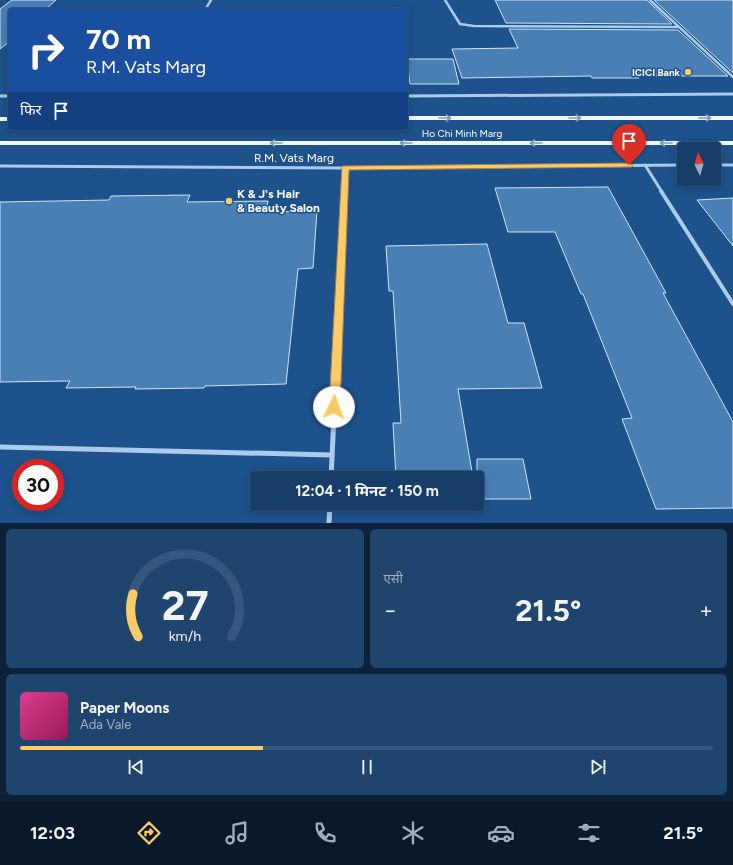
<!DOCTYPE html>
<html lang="hi">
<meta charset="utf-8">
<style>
:root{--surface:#163e69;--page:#1f456f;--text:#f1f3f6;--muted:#9eaec0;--line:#35577d;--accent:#fccb68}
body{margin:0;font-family:Figtree,"Noto Sans Devanagari",sans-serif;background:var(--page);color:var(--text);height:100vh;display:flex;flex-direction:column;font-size:15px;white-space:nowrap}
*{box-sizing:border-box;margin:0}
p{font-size:13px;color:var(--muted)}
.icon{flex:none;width:22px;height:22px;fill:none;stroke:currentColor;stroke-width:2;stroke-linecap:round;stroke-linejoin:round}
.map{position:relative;height:523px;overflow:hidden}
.drawer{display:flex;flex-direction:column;gap:6px;padding:6px;background:#0c223a;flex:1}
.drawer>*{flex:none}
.guide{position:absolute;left:8px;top:8px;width:400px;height:122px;border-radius:4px;box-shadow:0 2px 10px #0003,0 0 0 1px var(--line);background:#1a4fa0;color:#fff;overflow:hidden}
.needle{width:26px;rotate:355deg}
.fabs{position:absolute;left:677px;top:142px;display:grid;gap:8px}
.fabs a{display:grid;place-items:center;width:44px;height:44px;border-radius:4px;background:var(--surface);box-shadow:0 2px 10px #0003,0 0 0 1px var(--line);font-size:20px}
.speed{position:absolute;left:12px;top:459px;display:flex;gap:8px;font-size:20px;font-weight:700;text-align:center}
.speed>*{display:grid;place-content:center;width:52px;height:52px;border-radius:50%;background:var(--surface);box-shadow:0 2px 10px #0003,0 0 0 1px var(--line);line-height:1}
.speed .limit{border:6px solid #d22;background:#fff;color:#111}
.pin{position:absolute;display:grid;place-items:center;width:34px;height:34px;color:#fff;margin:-41px -17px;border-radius:50% 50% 50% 0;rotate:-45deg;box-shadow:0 0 4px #0007}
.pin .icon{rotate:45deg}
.me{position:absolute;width:44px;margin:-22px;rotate:3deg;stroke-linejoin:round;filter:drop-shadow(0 0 3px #0008)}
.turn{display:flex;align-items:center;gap:14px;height:84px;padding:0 12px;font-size:18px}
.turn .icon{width:52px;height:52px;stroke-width:2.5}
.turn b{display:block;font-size:28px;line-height:34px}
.then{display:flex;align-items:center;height:38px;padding:0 12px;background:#0003;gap:8px;font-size:15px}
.big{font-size:30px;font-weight:700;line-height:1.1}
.drawer .tile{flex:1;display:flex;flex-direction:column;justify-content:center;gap:6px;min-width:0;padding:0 14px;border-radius:6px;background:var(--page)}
.drawer .dial{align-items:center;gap:0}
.dial svg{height:104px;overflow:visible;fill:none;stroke:var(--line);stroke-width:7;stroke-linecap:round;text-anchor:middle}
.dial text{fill:var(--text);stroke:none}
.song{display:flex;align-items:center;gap:12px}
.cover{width:48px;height:48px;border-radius:6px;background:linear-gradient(135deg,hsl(330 70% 55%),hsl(330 70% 35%))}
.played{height:4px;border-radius:2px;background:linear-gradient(90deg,var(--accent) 35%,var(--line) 35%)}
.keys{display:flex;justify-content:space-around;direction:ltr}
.heat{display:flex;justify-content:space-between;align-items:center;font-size:22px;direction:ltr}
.drawer .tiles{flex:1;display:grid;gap:6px;grid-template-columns:1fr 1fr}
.tile:last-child{grid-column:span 2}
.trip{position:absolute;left:250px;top:471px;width:234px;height:40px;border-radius:4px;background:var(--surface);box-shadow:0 2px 10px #0003,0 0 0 1px var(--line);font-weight:700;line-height:40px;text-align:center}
.dock{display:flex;height:64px;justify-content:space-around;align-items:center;background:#09192a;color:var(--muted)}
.dock .icon{width:28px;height:28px}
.dock .active{color:var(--accent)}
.dock b{font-size:18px;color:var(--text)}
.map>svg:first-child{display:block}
.building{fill:#4a7fb6;stroke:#cfe4f9}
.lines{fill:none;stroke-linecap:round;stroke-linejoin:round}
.minor-far3{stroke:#aacbec;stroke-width:2.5}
.minor-far2{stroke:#aacbec;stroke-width:3}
.minor-far1{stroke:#aacbec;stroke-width:4}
.minor{stroke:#aacbec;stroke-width:5}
.primary{fill:#eff6ff;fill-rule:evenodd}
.oneway{stroke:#7b9cc0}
.route{fill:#fccb68;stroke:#a48444}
.poi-dot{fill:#fccb68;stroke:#1d528c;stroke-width:1.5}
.labels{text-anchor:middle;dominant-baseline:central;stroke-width:3;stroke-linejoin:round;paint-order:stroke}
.far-poi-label{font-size:10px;font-weight:bold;fill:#fff;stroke:#1d528c;text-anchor:end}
.far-street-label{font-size:10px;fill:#fff;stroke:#1d528c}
.street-label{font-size:12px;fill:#fff;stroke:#1d528c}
.poi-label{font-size:12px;font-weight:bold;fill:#fff;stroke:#1d528c;text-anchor:start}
</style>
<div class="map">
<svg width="733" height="523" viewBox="0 0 733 523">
<rect width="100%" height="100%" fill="#1d528c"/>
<g class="building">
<path d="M 12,0 L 56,0 L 45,10 L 10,10 L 10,41 L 0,49 L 0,9 Z"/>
<path d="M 495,0 L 647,0 L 672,24 L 506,23 Z"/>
<path d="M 654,0 L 733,0 L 733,73 Z"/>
<path d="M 509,29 L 678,30 L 728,76 L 637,76 L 639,78 L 592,78 L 591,76 L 462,78 L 452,49 L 518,48 Z"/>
<path d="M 407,59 L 453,59 L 459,84 L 410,84 Z"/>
<path d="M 608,187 L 666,293 L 663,293 L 733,422 L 733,508 L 656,509 L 622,419 L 632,418 L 583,294 L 581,294 L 555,232 L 508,232 L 495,188 Z"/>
<path d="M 190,195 L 187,202 L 268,201 L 266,212 L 317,211 L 313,268 L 298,269 L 286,384 L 205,386 L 204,388 L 135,389 L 136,387 L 66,388 L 70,381 L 0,382 L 0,202 L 109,200 L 111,196 Z"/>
<path d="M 733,198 L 733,246 L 697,200 Z"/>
<path d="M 487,244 L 508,323 L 524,323 L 542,388 L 458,389 L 473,478 L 396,478 L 393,423 L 401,423 L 393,291 L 389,291 L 386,246 Z"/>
<path d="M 477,459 L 523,459 L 531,499 L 477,499 Z"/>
</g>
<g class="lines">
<g class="minor-far3">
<path d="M 445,0 L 460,24 L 474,26 L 679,27"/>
<path d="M 650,0 L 733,77"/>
<path d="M 205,10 L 211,0"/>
</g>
<g class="minor-far2">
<path d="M 0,96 L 10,96"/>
<path d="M 406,96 L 733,94"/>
<path d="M 645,165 L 662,192"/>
<path d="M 714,165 L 733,165"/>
<path d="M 0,166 L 345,168 L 684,165"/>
<path d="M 344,192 L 345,168"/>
</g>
<g class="minor-far1">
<path d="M 661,191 L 733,304"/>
<path d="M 337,335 L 344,191"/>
</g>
<g class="minor">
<path d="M 0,447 L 332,455"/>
<path d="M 331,478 L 338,334"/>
<path d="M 329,523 L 330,504"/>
</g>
<g class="primary">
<rect x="406" y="116" width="327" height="4"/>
<rect x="0" y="117" width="10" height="4"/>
<rect x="0" y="141" width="733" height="4"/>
</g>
</g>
<defs><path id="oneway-shaft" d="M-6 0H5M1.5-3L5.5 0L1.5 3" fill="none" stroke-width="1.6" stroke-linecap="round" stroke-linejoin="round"/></defs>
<g class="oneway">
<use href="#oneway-shaft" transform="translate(445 118)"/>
<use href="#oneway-shaft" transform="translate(575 118)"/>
<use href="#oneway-shaft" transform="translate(705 118)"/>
<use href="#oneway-shaft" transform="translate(276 143) rotate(180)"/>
<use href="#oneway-shaft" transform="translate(406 143) rotate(180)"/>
<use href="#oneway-shaft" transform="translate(536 143) rotate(180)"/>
<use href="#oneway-shaft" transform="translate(666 143) rotate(180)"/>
</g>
<path class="route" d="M 629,163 L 633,165 L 632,167 L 349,170 L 340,407 L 339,411 L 334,413 L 330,411 L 329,407 L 342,166 Z"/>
<g class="poi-dot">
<circle cx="688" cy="72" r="4"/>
<circle cx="229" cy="201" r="4"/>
</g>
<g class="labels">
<g class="far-poi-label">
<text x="680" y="72">ICICI Bank</text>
</g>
<g class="far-street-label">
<text x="462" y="133">Ho Chi Minh Marg</text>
</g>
<g class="street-label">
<text x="294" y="158">R.M. Vats Marg</text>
</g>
<g class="poi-label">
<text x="237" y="194">K &amp; J's Hair<tspan x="237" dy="14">&amp; Beauty Salon</tspan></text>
</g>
</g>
</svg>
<div class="fabs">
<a><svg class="needle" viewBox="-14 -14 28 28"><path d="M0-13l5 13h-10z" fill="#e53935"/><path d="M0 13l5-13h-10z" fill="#9eaec0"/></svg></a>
</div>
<div class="speed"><div class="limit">30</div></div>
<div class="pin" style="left:629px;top:165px;background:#d93025"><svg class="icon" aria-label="arrive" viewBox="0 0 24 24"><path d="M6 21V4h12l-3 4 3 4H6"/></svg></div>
<svg class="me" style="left:334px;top:407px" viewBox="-20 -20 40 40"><circle r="19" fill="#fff"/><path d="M0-13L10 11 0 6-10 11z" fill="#fccb68"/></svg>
<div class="trip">12:04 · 1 मिनट · 150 m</div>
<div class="guide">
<div class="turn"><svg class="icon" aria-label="right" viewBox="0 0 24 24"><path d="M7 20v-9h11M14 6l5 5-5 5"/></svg><div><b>70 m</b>R.M. Vats Marg</div></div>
<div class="then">फिर<svg class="icon" aria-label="arrive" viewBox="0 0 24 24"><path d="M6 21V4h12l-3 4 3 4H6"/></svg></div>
</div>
</div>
<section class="drawer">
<div class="tiles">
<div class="tile dial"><svg viewBox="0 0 100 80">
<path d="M14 69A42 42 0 1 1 86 69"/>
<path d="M14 69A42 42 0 0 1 10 36" stroke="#fccb68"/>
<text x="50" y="56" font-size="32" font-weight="700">27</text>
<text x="50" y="72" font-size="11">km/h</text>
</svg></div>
<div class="tile"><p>एसी</p>
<div class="heat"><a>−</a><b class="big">21.5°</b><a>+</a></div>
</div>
<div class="tile">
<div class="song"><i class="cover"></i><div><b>Paper Moons</b><p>Ada Vale</p></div></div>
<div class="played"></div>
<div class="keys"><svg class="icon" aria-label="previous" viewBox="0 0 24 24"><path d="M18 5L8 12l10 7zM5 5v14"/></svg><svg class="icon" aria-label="pause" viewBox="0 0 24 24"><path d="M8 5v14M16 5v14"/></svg><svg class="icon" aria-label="next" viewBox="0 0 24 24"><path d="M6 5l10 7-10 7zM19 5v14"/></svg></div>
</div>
</div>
</section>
<nav class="dock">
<b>12:03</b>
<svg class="icon active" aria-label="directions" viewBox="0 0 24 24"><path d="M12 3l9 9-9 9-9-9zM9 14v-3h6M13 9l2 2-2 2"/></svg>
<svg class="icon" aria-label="music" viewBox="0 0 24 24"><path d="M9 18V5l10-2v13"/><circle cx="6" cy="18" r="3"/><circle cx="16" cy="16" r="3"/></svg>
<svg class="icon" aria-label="phone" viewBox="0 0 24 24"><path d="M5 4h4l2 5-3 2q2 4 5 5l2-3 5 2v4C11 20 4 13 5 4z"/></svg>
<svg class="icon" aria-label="climate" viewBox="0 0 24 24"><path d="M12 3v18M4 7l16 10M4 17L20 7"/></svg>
<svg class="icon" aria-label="car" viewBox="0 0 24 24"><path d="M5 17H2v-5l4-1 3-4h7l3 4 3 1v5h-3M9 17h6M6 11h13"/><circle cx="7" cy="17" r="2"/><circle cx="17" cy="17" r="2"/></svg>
<svg class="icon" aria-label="filters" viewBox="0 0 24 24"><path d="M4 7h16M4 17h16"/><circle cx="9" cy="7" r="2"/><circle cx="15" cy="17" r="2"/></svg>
<b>21.5°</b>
</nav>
